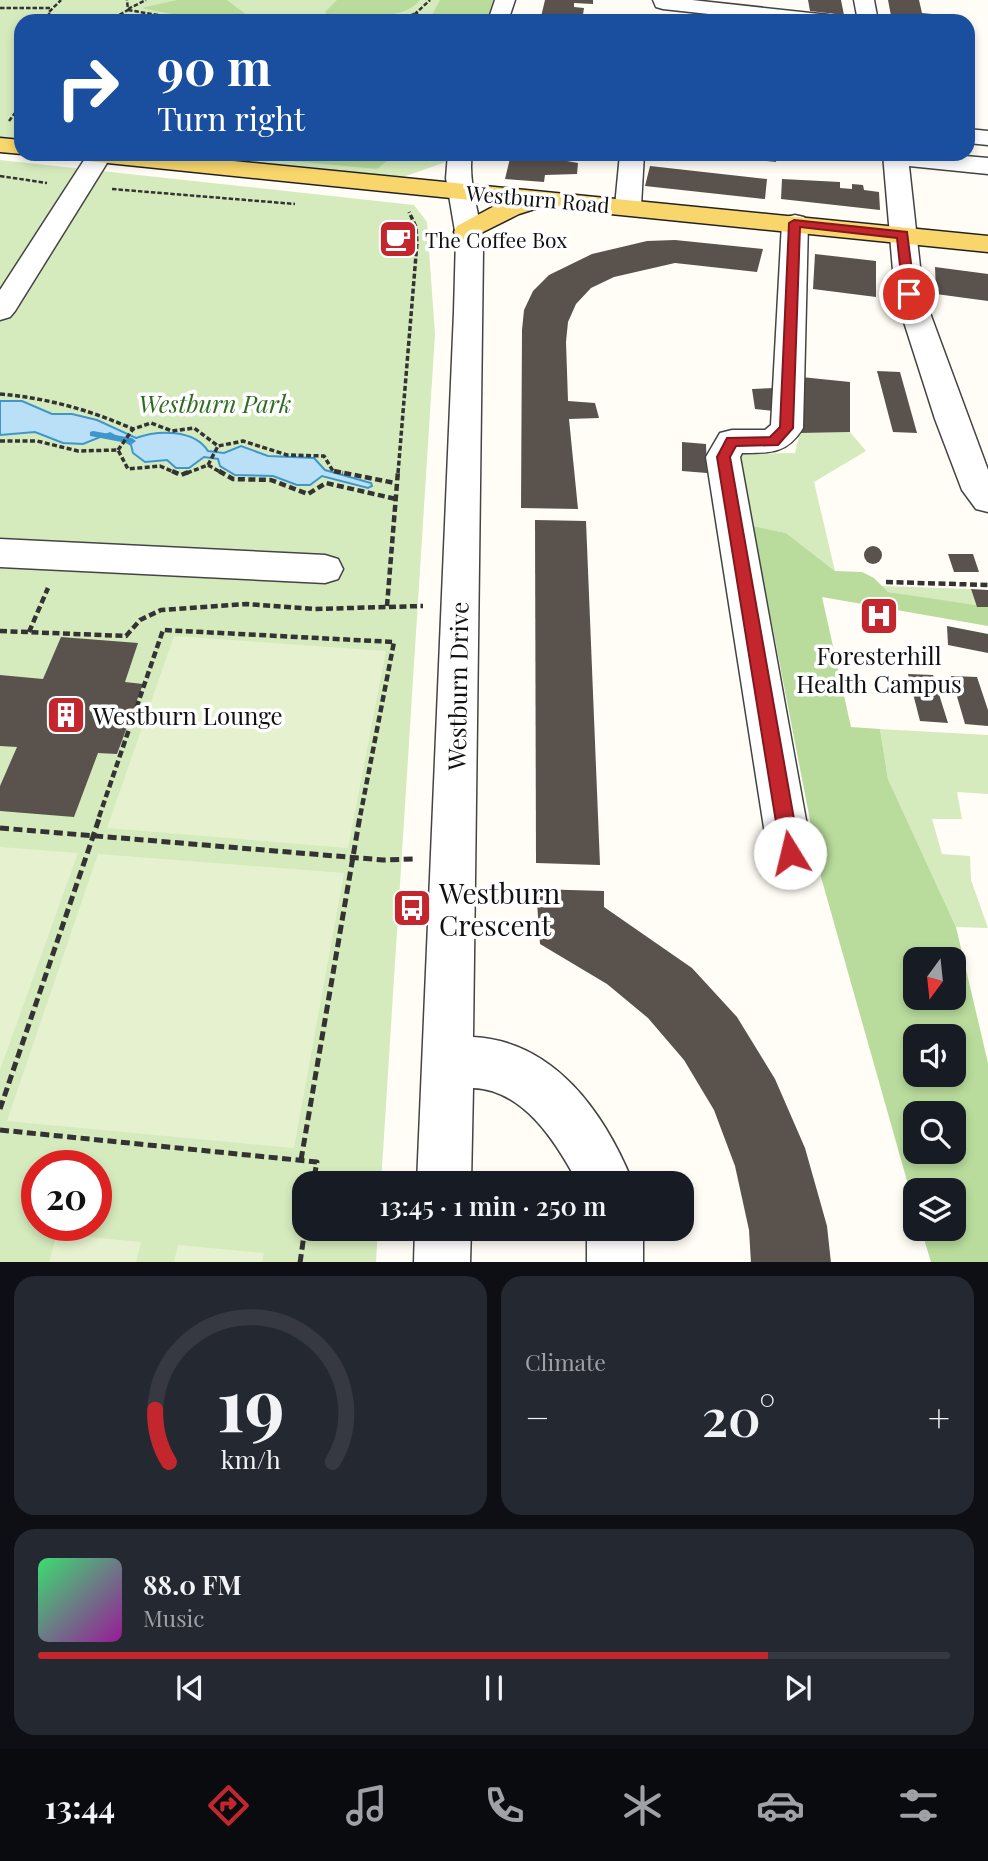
<!DOCTYPE html>
<meta charset="utf-8">
<style>
:root{--surface:#171b24;--page:#242831;--text:#f1f3f6;--muted:#9ea1a6;--line:#363941;--accent:#c4262e}
body{margin:0;font-family:"Playfair Display",serif;background:var(--page);color:var(--text);height:100vh;display:flex;flex-direction:column;font-size:26px;white-space:nowrap}
*{box-sizing:border-box;margin:0}
p{font-size:23px;color:var(--muted)}
.icon{flex:none;width:38px;height:38px;fill:none;stroke:currentColor;stroke-width:2;stroke-linecap:round;stroke-linejoin:round}
.map{position:relative;height:1262px;overflow:hidden}
.side{display:flex;flex-direction:column;gap:14px;padding:14px;background:#0d0f14;flex:1}
.side>*{flex:none}
.top-card{position:absolute;left:14px;top:14px;width:961px;height:147px;border-radius:21px;box-shadow:0 4px 10px #0003;background:#1a4fa0;color:#fff;overflow:hidden}
.needle{width:46px;rotate:195deg}
.buttons{position:absolute;left:903px;top:947px;display:grid;gap:14px}
.buttons a{display:grid;place-items:center;width:63px;height:63px;border-radius:14px;background:var(--surface);box-shadow:0 4px 10px #0003;font-size:35px}
.speed{position:absolute;left:21px;top:1150px;display:flex;gap:14px;font-size:35px;font-weight:700;text-align:center}
.speed>*{display:grid;place-content:center;width:91px;height:91px;border-radius:50%;background:var(--surface);box-shadow:0 4px 10px #0003;line-height:1}
.speed .limit{border:10px solid #d22;background:#fff;color:#111}
.pin{position:absolute;display:grid;place-items:center;width:60px;height:60px;color:#fff;margin:-30px;border:4px solid #fff;border-radius:50%;box-shadow:0 2px 7px #0007}
.me{position:absolute;width:77px;margin:-38px;rotate:351deg;stroke-linejoin:round;filter:drop-shadow(0 0 5px #0008)}
.turn{display:flex;align-items:center;gap:24px;height:147px;padding:0 28px;font-size:32px}
.turn .icon{width:91px;height:91px;stroke-width:2.5}
.turn b{display:block;font-size:49px;line-height:60px}
.big{font-size:52px;font-weight:600;line-height:1.1}
.side .card{flex:1;display:flex;flex-direction:column;justify-content:center;gap:10px;min-width:0;padding:0 24px;border-radius:21px;background:var(--page)}
.side .dial{align-items:center;gap:0}
.dial svg{height:182px;overflow:visible;fill:none;stroke:var(--line);stroke-width:7;stroke-linecap:round;text-anchor:middle}
.dial text{fill:var(--text);stroke:none}
.song{display:flex;align-items:center;gap:21px}
.cover{width:84px;height:84px;border-radius:10px;background:linear-gradient(135deg,hsl(140 70% 55%),hsl(300 70% 35%))}
.played{height:7px;border-radius:4px;background:linear-gradient(90deg,var(--accent) 80%,var(--line) 80%)}
.keys{display:flex;justify-content:space-around;direction:ltr}
.heat{display:flex;justify-content:space-between;align-items:center;font-size:38px;direction:ltr}
.side .tiles{flex:1;display:grid;gap:14px;grid-template-columns:1fr 1fr}
.card:last-child{grid-column:span 2}
.trip{position:absolute;left:292px;top:1171px;width:402px;height:70px;border-radius:21px;background:var(--surface);box-shadow:0 4px 10px #0003;font-weight:600;line-height:70px;text-align:center}
.tab-bar{display:flex;height:112px;justify-content:space-around;align-items:center;background:#090b0e;color:var(--muted)}
.tab-bar .icon{width:49px;height:49px}
.tab-bar .selected{color:var(--accent)}
.tab-bar b{font-size:32px;color:var(--text)}
.map>svg:first-child{display:block}
.green{fill:#d5ebbd;fill-rule:evenodd}
.forest{fill:#b9dc9c;fill-rule:evenodd}
.pitch{fill:#e6f2cf}
.water{fill:#b9e0f7;stroke:#3f96cf;stroke-width:2}
.lines{fill:none;stroke-linecap:round;stroke-linejoin:round}
.stream{fill:#3f96cf;fill-rule:evenodd}
.building{fill:#5a524d}
.minor-casing{stroke:#444;stroke-width:3}
.major-casing{stroke:#222;stroke-width:3}
.path-far3{stroke:#333;stroke-width:2.5;stroke-dasharray:4.5 2;stroke-linecap:butt}
.path-far2{stroke:#333;stroke-width:3.5;stroke-dasharray:5 2.5;stroke-linecap:butt}
.path-far1{stroke:#333;stroke-width:4.5;stroke-dasharray:7 3.5;stroke-linecap:butt}
.path{stroke:#333;stroke-width:5;stroke-dasharray:9 4.5;stroke-linecap:butt}
.minor{fill:#fff;fill-rule:evenodd}
.major{fill:#f9d66b;fill-rule:evenodd}
.route{fill:#c4262e;stroke:#7f191e;stroke-width:2}
.labels{text-anchor:middle;dominant-baseline:central;stroke-width:7;stroke-linejoin:round;paint-order:stroke}
.far-street-label{font-size:21px;fill:#111;stroke:#fff}
.far-poi-label{font-size:21px;fill:#111;stroke:#fff;text-anchor:start}
.park-label{font-size:24px;font-style:italic;fill:#2f6b1f;stroke:#fff}
.poi-label{font-size:24px;fill:#111;stroke:#fff}
.street-label{font-size:24px;fill:#111;stroke:#fff}
.near-poi-label{font-size:28px;fill:#111;stroke:#fff;text-anchor:start}
</style>
<div class="map">
<svg width="988" height="1263" viewBox="0 0 988 1263">
<rect width="100%" height="100%" fill="#fffdf5"/>
<g class="green">
<path d="M 0,0 L 493,0 L 487,21 L 21,21 L 21,139 L 0,137 Z"/>
<path d="M 173,154 L 449,154 L 446,162 L 403,177 Z"/>
<path d="M 0,160 L 414,205 L 427,222 L 435,334 L 381,1183 L 304,1183 L 304,1228 L 378,1229 L 376,1262 L 0,1263 ZM 37,1166 L 96,1166 L 96,1225 L 37,1225 Z"/>
<path d="M 850,432 L 866,451 L 814,482 L 835,571 L 786,533 L 753,526 L 738,454 L 795,453 L 800,433 Z"/>
<path d="M 881,586 L 971,589 L 977,607 L 888,592 Z"/>
<path d="M 880,729 L 988,735 L 988,794 L 957,792 L 962,819 L 932,819 L 942,854 L 970,856 L 971,880 L 988,928 L 956,927 L 888,779 Z"/>
</g>
<g class="forest">
<path d="M 177,0 L 227,0 L 248,16 L 245,21 L 207,21 L 142,8 Z"/>
<path d="M 337,0 L 420,0 C 405,18 383,14 362,14 C 350,14 340,19 328,16 L 325,12 Z"/>
<path d="M 440,0 L 493,0 L 487,21 L 411,21 L 432,15 Z"/>
<path d="M 218,154 L 396,154 L 377,169 Z"/>
<path d="M 753,526 L 786,533 L 835,571 L 862,572 L 874,578 L 888,592 L 988,607 L 988,626 L 822,597 L 851,727 L 880,729 L 888,779 L 956,927 L 988,1063 L 988,1262 L 931,1262 L 921,1229 L 954,1228 L 954,1190 L 915,1190 L 915,1209 L 821,877 ZM 915,959 L 954,959 L 954,998 L 915,998 ZM 915,1036 L 954,1036 L 954,1074 L 915,1074 ZM 915,1113 L 954,1113 L 954,1152 L 915,1152 Z"/>
</g>
<g class="pitch">
<path d="M 174,636 L 386,651 L 348,848 L 107,828 Z"/>
<path d="M 0,847 L 78,853 L 0,1070 Z"/>
<path d="M 98,854 L 344,873 L 294,1148 L 7,1121 Z"/>
<path d="M 57,1234 L 141,1242 L 136,1262 L 49,1262 Z"/>
<path d="M 178,1245 L 264,1253 L 262,1262 L 174,1262 Z"/>
</g>
<path class="water" d="M 0,401 L 22,401 L 52,414 L 72,414 L 97,420 L 136,438 C 158,430 194,429 208,451 L 224,453 L 241,446 L 268,456 L 314,458 L 325,470 L 371,483 L 372,486 L 368,488 L 322,476 L 310,485 L 297,485 L 273,476 L 235,475 L 220,466 L 218,459 L 204,457 L 189,468 L 176,468 L 167,460 L 145,462 L 133,453 L 131,445 L 110,433 L 83,444 L 63,443 L 35,432 L 0,435 Z"/>
<g class="lines">
<path class="stream" d="M 93,431 L 132,438 L 136,441 L 132,444 L 90,436 L 90,432 Z"/>
</g>
<g class="building">
<path d="M 545,0 L 593,0 L 593,4 L 574,3 L 574,7 L 584,8 L 582,21 L 540,21 Z"/>
<path d="M 808,0 L 841,0 L 844,15 L 810,11 Z"/>
<path d="M 888,0 L 919,0 L 922,13 L 932,14 L 934,21 L 892,21 Z"/>
<path d="M 660,15 L 699,19 L 699,21 L 658,21 Z"/>
<path d="M 511,154 L 546,154 L 545,157 L 578,163 L 577,174 L 545,175 L 544,182 L 505,179 Z"/>
<path d="M 732,154 L 777,154 L 776,162 L 731,157 Z"/>
<path d="M 650,166 L 767,179 L 765,199 L 645,186 Z"/>
<path d="M 782,179 L 840,182 L 840,188 L 852,189 L 852,184 L 863,185 L 864,190 L 879,192 L 880,210 L 781,199 Z"/>
<path d="M 675,240 L 763,249 L 757,272 L 675,263 L 614,277 L 591,288 L 576,304 L 568,322 L 566,342 L 568,401 L 595,403 L 599,418 L 569,419 L 578,509 L 521,508 L 522,330 L 524,310 L 533,291 L 549,275 L 592,254 L 647,241 Z"/>
<path d="M 815,254 L 876,261 L 876,297 L 813,289 Z"/>
<path d="M 935,267 L 988,274 L 988,301 L 936,294 Z"/>
<path d="M 877,371 L 900,372 L 917,433 L 893,432 Z"/>
<path d="M 801,377 L 850,382 L 850,432 L 800,433 Z"/>
<path d="M 774,388 L 774,411 L 755,409 L 752,389 Z"/>
<path d="M 682,442 L 706,444 L 707,473 L 682,471 Z"/>
<path d="M 535,520 L 586,521 L 600,865 L 536,863 Z"/>
<circle cx="873" cy="555" r="9"/>
<path d="M 948,554 L 973,554 L 979,572 L 954,572 Z"/>
<path d="M 971,589 L 988,590 L 988,607 L 977,607 Z"/>
<path d="M 947,626 L 988,634 L 988,653 L 948,645 Z"/>
<path d="M 61,637 L 138,643 L 125,682 L 143,684 L 117,754 L 98,753 L 74,817 L 0,811 L 0,786 L 17,747 L 0,746 L 0,675 L 43,679 Z"/>
<path d="M 908,674 L 933,675 L 948,723 L 920,721 Z"/>
<path d="M 951,676 L 977,677 L 988,710 L 988,726 L 965,724 Z"/>
<path d="M 536,889 L 604,891 L 604,907 L 692,968 L 737,1017 L 775,1079 L 805,1148 L 827,1226 L 831,1263 L 751,1263 L 749,1230 L 735,1166 L 714,1110 L 684,1060 L 648,1018 L 607,984 L 540,944 Z"/>
</g>
<g class="lines">
<g class="minor-casing">
<g id="minor">
<path d="M 495,0 L 515,0 L 508,21 L 488,21 Z"/>
<path d="M 653,0 L 692,0 L 829,15 L 839,21 L 772,21 L 663,9 L 656,7 Z"/>
<path d="M 854,0 L 874,0 L 878,21 L 858,21 Z"/>
<path d="M 968,129 L 988,131 L 988,145 L 968,143 Z"/>
<path d="M 88,154 L 112,155 L 15,311 L 10,317 L 0,320 L 0,290 Z"/>
<path d="M 448,154 L 472,154 C 467,183 482,218 483,250 L 473,1037 C 555,1041 605,1114 633,1183 L 578,1183 C 556,1142 524,1090 473,1088 L 471,1183 L 417,1183 L 454,312 L 456,237 L 446,178 Z"/>
<path d="M 620,154 L 644,154 L 641,206 L 637,212 L 619,212 L 615,206 Z"/>
<path d="M 883,154 L 942,154 L 988,158 L 988,174 L 909,166 L 923,294 L 988,470 L 988,512 L 976,509 L 962,490 L 935,419 L 895,294 Z"/>
<path d="M 795,215 L 804,217 L 808,223 L 803,428 C 787,454 770,453 742,453 L 740,457 L 812,853 L 806,868 L 790,874 L 774,868 L 768,853 L 706,457 L 720,433 L 732,430 L 765,430 L 771,425 L 782,223 L 786,217 Z"/>
<path d="M 0,539 L 325,555 L 338,559 L 343,569 L 338,579 L 325,583 L 0,567 Z"/>
<path d="M 415,1228 L 471,1228 L 470,1263 L 414,1263 Z"/>
<rect x="587" y="1228" width="56" height="35"/>
</g>
</g>
<g class="major-casing">
<g id="major">
<path d="M 0,138 L 21,140 L 22,154 L 0,152 Z"/>
<path d="M 76,154 L 163,154 L 988,236 L 988,252 L 541,207 L 519,214 L 467,240 L 457,238 L 454,232 L 457,226 L 500,203 L 88,161 L 79,159 Z"/>
</g>
</g>
<g class="path-far3">
<path d="M 0,8 L 50,8"/>
<path d="M 128,9 L 146,0"/>
<path d="M 128,10 L 193,21"/>
<path d="M 56,21 L 48,13 L 61,0"/>
<path d="M 108,21 L 128,10 L 127,0"/>
<path d="M 399,21 L 416,13"/>
<path d="M 429,21 L 416,13 L 430,0"/>
<path d="M 9,121 L 21,105"/>
<path d="M 417,154 L 430,156"/>
<path d="M 0,176 L 47,183"/>
<path d="M 112,189 L 295,204"/>
</g>
<g class="path-far2">
<path d="M 0,394 C 47,398 90,410 133,429 L 151,423 L 172,431 L 194,428 L 218,446 L 243,441 L 287,455 L 324,456 L 333,471 L 343,473"/>
<path d="M 0,441 L 37,441 L 78,451 L 118,450 L 128,469 L 160,466 L 176,473"/>
<path d="M 118,450 L 133,429"/>
<path d="M 208,465 L 218,446"/>
<path d="M 187,473 L 208,465 L 222,473"/>
<path d="M 398,473 L 417,243 L 416,227 L 409,212"/>
</g>
<g class="path-far1">
<path d="M 172,471 L 181,475 L 191,471"/>
<path d="M 219,471 L 233,479 L 271,480 L 308,494 L 326,483 L 396,499"/>
<path d="M 334,471 L 395,483"/>
<path d="M 886,582 L 988,585"/>
<path d="M 387,606 L 398,471"/>
<path d="M 0,631 L 126,636 L 140,620 L 161,610 L 247,604 L 314,609 L 423,606"/>
<path d="M 29,632 L 48,588"/>
<path d="M 99,817 L 163,630 L 394,642 L 360,817"/>
</g>
<g class="path">
<path d="M 0,828 L 383,860 L 414,859"/>
<path d="M 0,1109 L 100,816"/>
<path d="M 0,1130 L 317,1162 L 313,1183"/>
<path d="M 301,1160 L 360,816"/>
<path d="M 300,1263 L 305,1228"/>
</g>
<use href="#minor" class="minor"/>
<use href="#major" class="major"/>
</g>
<path class="route" d="M 794,220 L 907,232 L 915,294 L 909,298 L 903,294 L 897,238 L 800,227 L 793,428 L 778,445 L 736,446 L 730,457 L 800,853 L 797,859 L 790,862 L 784,859 L 781,853 L 717,457 L 727,438 L 770,437 L 780,427 L 789,223 Z"/>
<defs>
<g id="cafe-square" transform="scale(2.0125)"><rect x="-9" y="-9" width="18" height="18" rx="4" fill="#c4262e" stroke="#fff"/><path d="M-5.5-4.5H6V0H3Q3 3.5 0 3.5H-2.5Q-5.5 3.5-5.5 0ZM3-3.2v2h1.7v-2ZM-6 4.5H4V6H-6Z" fill="#fff"/></g>
<g id="hospital-square" transform="scale(2.0125)"><rect x="-9" y="-9" width="18" height="18" rx="4" fill="#c4262e" stroke="#fff"/><path d="M-5-5h3v3.5h4V-5h3V5h-3V1.5h-4V5h-3Z" fill="#fff"/></g>
<g id="building-square" transform="scale(2.0125)"><rect x="-9" y="-9" width="18" height="18" rx="4" fill="#c4262e" stroke="#fff"/><path d="M-4-6H4V6H1V3H-1V6H-4ZM-2.5-4.3h1.7v1.8h-1.7ZM.8-4.3h1.7v1.8H.8ZM-2.5-1h1.7V.8h-1.7ZM.8-1h1.7V.8H.8Z" fill="#fff"/></g>
<g id="bus-square" transform="scale(2.0125)"><rect x="-9" y="-9" width="18" height="18" rx="4" fill="#c4262e" stroke="#fff"/><path d="M-5-6H5V4H4V6H2V4H-2V6H-4V4H-5ZM-3.5-4V0h7V-4ZM-3.5 1.2v1.5H-2V1.2ZM2 1.2v1.5H3.5V1.2Z" fill="#fff"/></g>
</defs>
<g fill-rule="evenodd">
<use href="#cafe-square" x="398" y="239"/>
<use href="#hospital-square" x="879" y="616"/>
<use href="#building-square" x="66" y="715"/>
<use href="#bus-square" x="412" y="908"/>
</g>
<g class="labels">
<g class="far-street-label">
<text transform="translate(538 198) rotate(5)">Westburn Road</text>
</g>
<g class="far-poi-label">
<text x="425" y="239">The Coffee Box</text>
</g>
<g class="park-label">
<text x="215" y="403">Westburn Park</text>
</g>
<g class="poi-label">
<text x="879" y="655">Foresterhill<tspan x="879" dy="28">Health Campus</tspan></text>
<text x="93" y="715" text-anchor="start">Westburn Lounge</text>
</g>
<g class="street-label">
<text transform="translate(457 686) rotate(-89)">Westburn Drive</text>
</g>
<g class="near-poi-label">
<text x="439" y="892">Westburn<tspan x="439" dy="32">Crescent</tspan></text>
</g>
</g>
</svg>
<div class="buttons">
<a><svg class="needle" viewBox="-14 -14 28 28"><path d="M0-13l5 13h-10z" fill="#e53935"/><path d="M0 13l5-13h-10z" fill="#9ea1a6"/></svg></a>
<a><svg class="icon" aria-label="sound" viewBox="0 0 24 24"><path d="M4 9h4l5-4v14l-5-4H4zM17 9q2 3 0 6"/></svg></a>
<a><svg class="icon" aria-label="search" viewBox="0 0 24 24"><circle cx="10" cy="10" r="6"/><path d="M15 15l6 6"/></svg></a>
<a><svg class="icon" aria-label="layers" viewBox="0 0 24 24"><path d="M12 4l9 5-9 5-9-5zM3 14l9 5 9-5"/></svg></a>
</div>
<div class="speed"><div class="limit">20</div></div>
<div class="pin" style="left:909px;top:294px;background:#d93025"><svg class="icon" aria-label="arrive" viewBox="0 0 24 24"><path d="M6 21V4h12l-3 4 3 4H6"/></svg></div>
<svg class="me" style="left:790px;top:853px" viewBox="-20 -20 40 40"><circle r="19" fill="#fff"/><path d="M0-13L10 11 0 6-10 11z" fill="#c4262e"/></svg>
<div class="trip">13:45 · 1 min · 250 m</div>
<div class="top-card">
<div class="turn"><svg class="icon" aria-label="right" viewBox="0 0 24 24"><path d="M7 20v-9h11M14 6l5 5-5 5"/></svg><div><b>90 m</b>Turn right</div></div>
</div>
</div>
<section class="side">
<div class="tiles">
<div class="card dial"><svg viewBox="0 0 100 80">
<path d="M14 69A42 42 0 1 1 86 69"/>
<path d="M14 69A42 42 0 0 1 8 46" stroke="#c4262e"/>
<text x="50" y="56" font-size="32" font-weight="700">19</text>
<text x="50" y="72" font-size="11">km/h</text>
</svg></div>
<div class="card"><p>Climate</p>
<div class="heat"><a>−</a><b class="big">20°</b><a>+</a></div>
</div>
<div class="card">
<div class="song"><i class="cover"></i><div><b>88.0 FM</b><p>Music</p></div></div>
<div class="played"></div>
<div class="keys"><svg class="icon" aria-label="previous" viewBox="0 0 24 24"><path d="M18 5L8 12l10 7zM5 5v14"/></svg><svg class="icon" aria-label="pause" viewBox="0 0 24 24"><path d="M8 5v14M16 5v14"/></svg><svg class="icon" aria-label="next" viewBox="0 0 24 24"><path d="M6 5l10 7-10 7zM19 5v14"/></svg></div>
</div>
</div>
</section>
<nav class="tab-bar">
<b>13:44</b>
<svg class="icon selected" aria-label="directions" viewBox="0 0 24 24"><path d="M12 3l9 9-9 9-9-9zM9 14v-3h6M13 9l2 2-2 2"/></svg>
<svg class="icon" aria-label="music" viewBox="0 0 24 24"><path d="M9 18V5l10-2v13"/><circle cx="6" cy="18" r="3"/><circle cx="16" cy="16" r="3"/></svg>
<svg class="icon" aria-label="phone" viewBox="0 0 24 24"><path d="M5 4h4l2 5-3 2q2 4 5 5l2-3 5 2v4C11 20 4 13 5 4z"/></svg>
<svg class="icon" aria-label="climate" viewBox="0 0 24 24"><path d="M12 3v18M4 7l16 10M4 17L20 7"/></svg>
<svg class="icon" aria-label="car" viewBox="0 0 24 24"><path d="M5 17H2v-5l4-1 3-4h7l3 4 3 1v5h-3M9 17h6M6 11h13"/><circle cx="7" cy="17" r="2"/><circle cx="17" cy="17" r="2"/></svg>
<svg class="icon" aria-label="filters" viewBox="0 0 24 24"><path d="M4 7h16M4 17h16"/><circle cx="9" cy="7" r="2"/><circle cx="15" cy="17" r="2"/></svg>
</nav>
